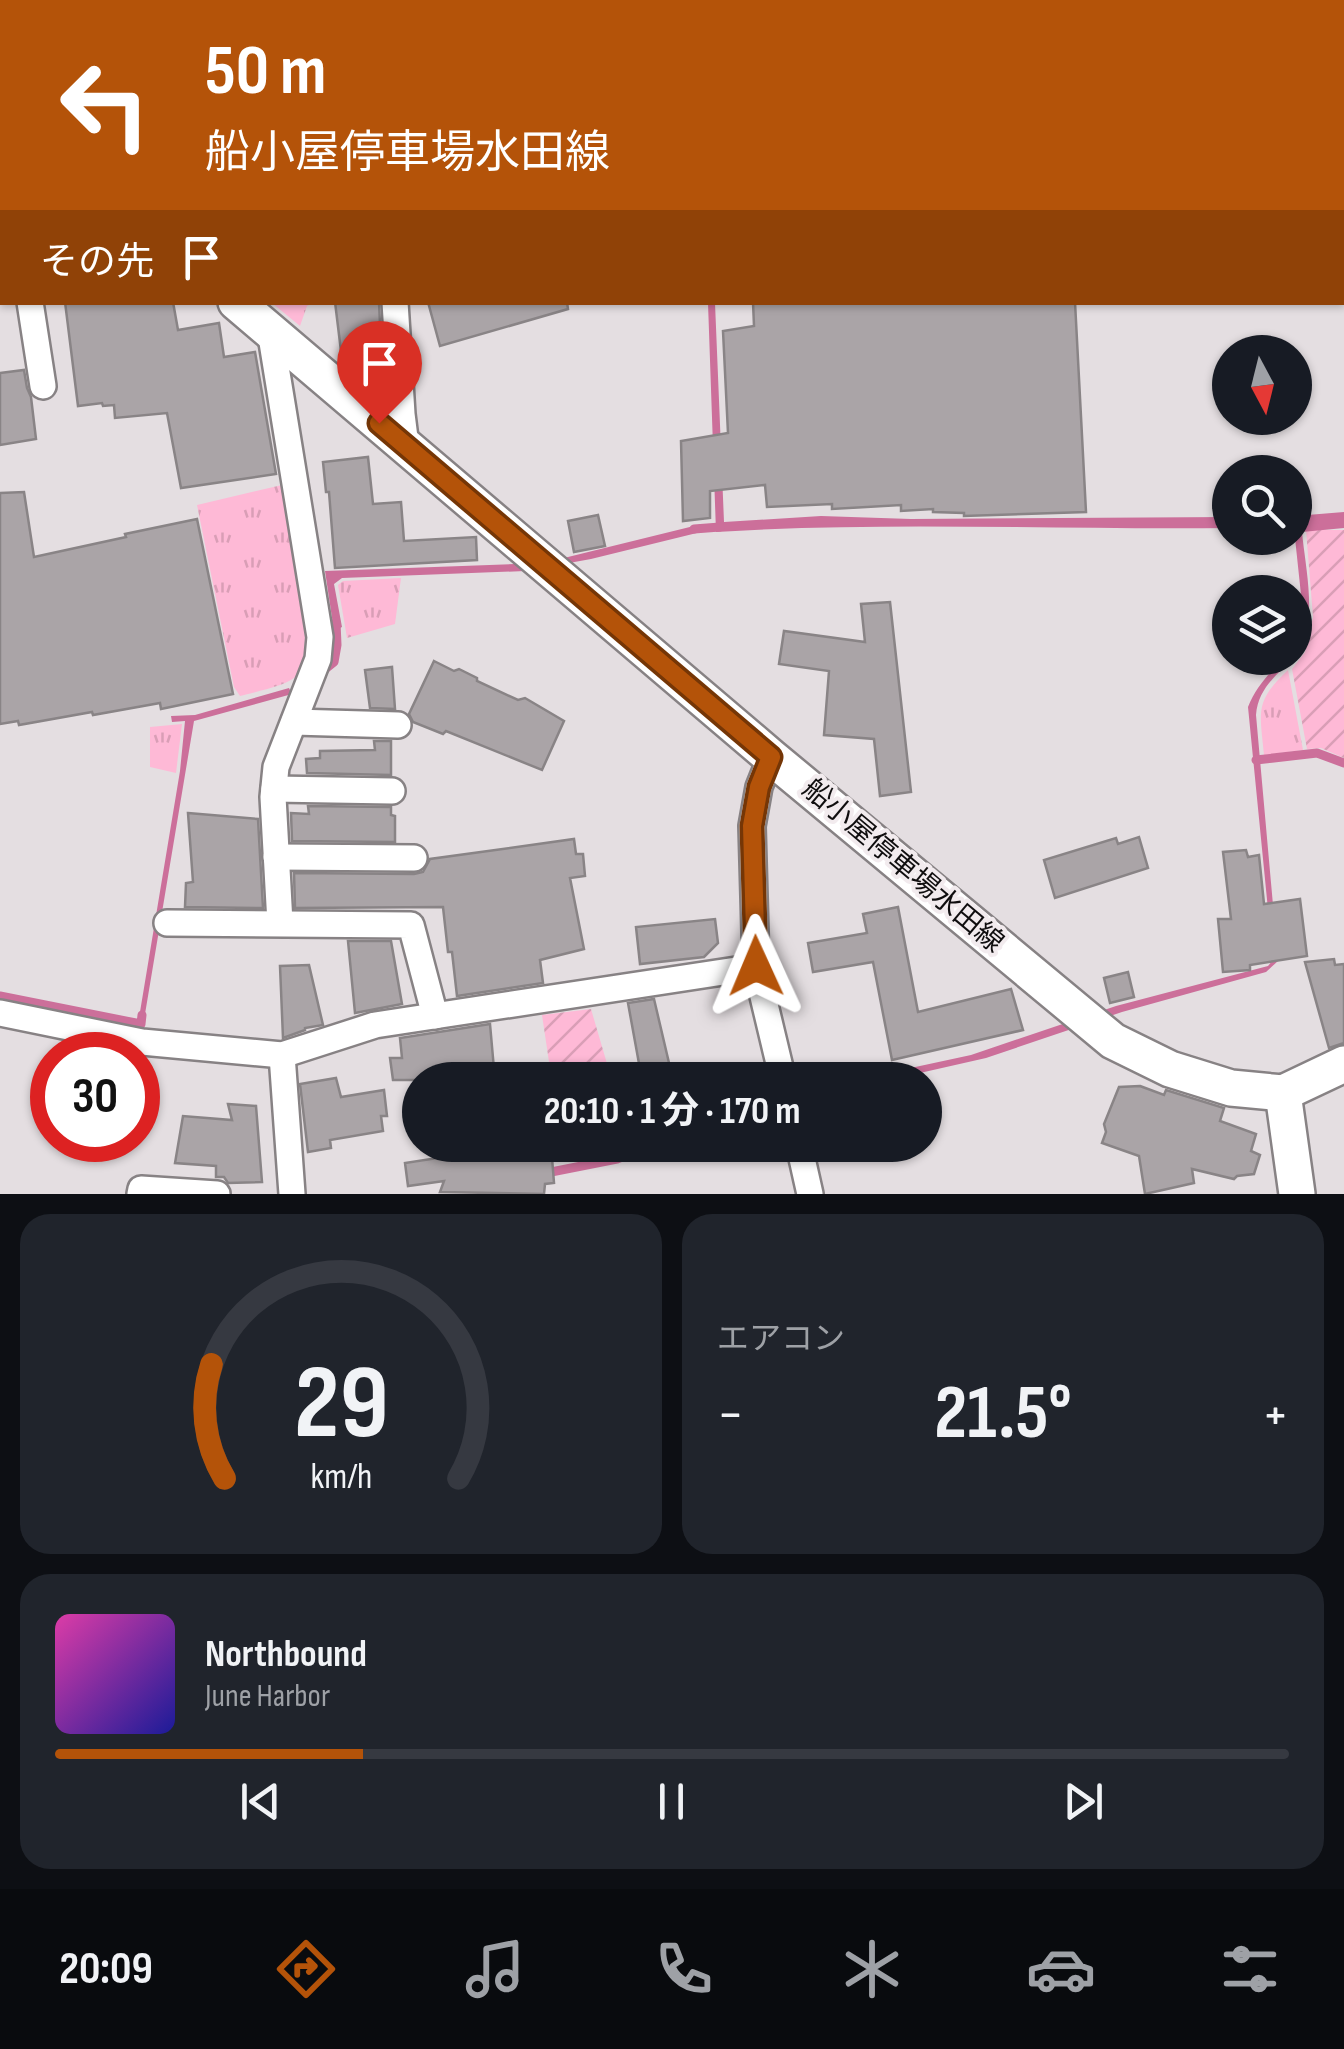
<!DOCTYPE html>
<html lang="ja">
<meta charset="utf-8">
<style>
:root{--surface:#171b24;--page:#20242c;--text:#f1f3f6;--muted:#9ea1a6;--line:#363941;--accent:#b45309}
body{margin:0;font-family:"Sofia Sans Condensed","Noto Sans JP",sans-serif;background:var(--page);color:var(--text);height:100vh;display:flex;flex-direction:column;font-size:38px;white-space:nowrap}
*{box-sizing:border-box;margin:0}
p{font-size:32px;color:var(--muted)}
.icon{flex:none;width:55px;height:55px;fill:none;stroke:currentColor;stroke-width:2;stroke-linecap:round;stroke-linejoin:round}
.map{position:relative;height:1194px;overflow:hidden}
.details{display:flex;flex-direction:column;gap:20px;padding:20px;background:#0d0f14;flex:1}
.details>*{flex:none}
.banner{position:absolute;left:0px;top:0px;width:1345px;height:305px;box-shadow:0 2px 8px #0004;background:#b45309;color:#fff;overflow:hidden}
.needle{width:65px;rotate:173deg}
.fabs{position:absolute;left:1212px;top:335px;display:grid;gap:20px}
.fabs a{display:grid;place-items:center;width:100px;height:100px;border-radius:50%;background:var(--surface);box-shadow:0 2px 8px #0004;font-size:50px}
.speed{position:absolute;left:30px;top:1032px;display:flex;gap:20px;font-size:50px;font-weight:700;text-align:center}
.speed>*{display:grid;place-content:center;width:130px;height:130px;border-radius:50%;background:var(--surface);box-shadow:0 2px 8px #0004;line-height:1}
.speed .limit{border:15px solid #d22;background:#fff;color:#111}
.pin{position:absolute;display:grid;place-items:center;width:85px;height:85px;color:#fff;margin:-102px -42px;border-radius:50% 50% 50% 0;rotate:-45deg;box-shadow:0 0 10px #0007}
.pin .icon{rotate:45deg}
.me{position:absolute;width:110px;margin:-55px;rotate:359deg;stroke-linejoin:round;filter:drop-shadow(0 0 8px #0008)}
.turn{display:flex;align-items:center;gap:35px;height:210px;padding:0 40px;font-size:45px}
.turn .icon{width:130px;height:130px;stroke-width:2.5}
.turn b{display:block;font-size:70px;line-height:85px}
.then{display:flex;align-items:center;height:95px;padding:0 40px;background:#0003;gap:20px;font-size:38px}
.big{font-size:75px;font-weight:700;line-height:1.1}
.details .tile{flex:1;display:flex;flex-direction:column;justify-content:center;gap:15px;min-width:0;padding:0 35px;border-radius:30px;background:var(--page)}
.details .dial{align-items:center;gap:0}
.dial svg{height:260px;overflow:visible;fill:none;stroke:var(--line);stroke-width:7;stroke-linecap:round;text-anchor:middle}
.dial text{fill:var(--text);stroke:none}
.song{display:flex;align-items:center;gap:30px}
.cover{width:120px;height:120px;border-radius:15px;background:linear-gradient(135deg,hsl(320 70% 55%),hsl(240 70% 35%))}
.played{height:10px;border-radius:5px;background:linear-gradient(90deg,var(--accent) 25%,var(--line) 25%)}
.keys{display:flex;justify-content:space-around;direction:ltr}
.heat{display:flex;justify-content:space-between;align-items:center;font-size:55px;direction:ltr}
.details .tiles{flex:1;display:grid;gap:20px;grid-template-columns:1fr 1fr}
.tile:last-child{grid-column:span 2}
.trip{position:absolute;left:402px;top:1062px;width:540px;height:100px;border-radius:50px;background:var(--surface);box-shadow:0 2px 8px #0004;font-weight:700;line-height:100px;text-align:center}
.dock{display:flex;height:160px;justify-content:space-around;align-items:center;background:#090b0e;color:var(--muted)}
.dock .icon{width:70px;height:70px}
.dock .selected{color:var(--accent)}
.dock b{font-size:45px;color:var(--text)}
.map>svg:first-child{display:block}
.grass{fill:url(#grass-tufts)}
.garden{fill:url(#garden-furrows)}
.water{fill:#cc6f9a}
.lines{fill:none;stroke-linecap:round;stroke-linejoin:round}
.stream{stroke:#cc6f9a;stroke-width:9}
.building{fill:#aaa4a7;stroke:#898486;stroke-width:2.5}
.street-casing{stroke:#878284;stroke-width:30}
.secondary-casing{stroke:#878284;stroke-width:40}
.street{stroke:#fff;stroke-width:25}
.secondary{stroke:#fff;stroke-width:35}
.route-casing{stroke:#753606;stroke-width:25}
.route{stroke:#b45309;stroke-width:18}
.labels{text-anchor:middle;dominant-baseline:central;stroke-width:8;stroke-linejoin:round;paint-order:stroke}
.street-label{font-size:28px;fill:#100e0f;stroke:#f2ebee}
</style>
<div class="map">
<svg width="1344" height="1194" viewBox="0 0 1344 1194">
<defs>
<pattern id="grass-tufts" width="24" height="20" patternUnits="userSpaceOnUse" patternTransform="scale(2.5)"><rect width="24" height="20" fill="#feb9d6"/><path d="M3 7l-1-3M5 7V3M7 7l1-3M15 17l-1-3M17 17v-4M19 17l1-3" fill="none" stroke="#d99eb6"/></pattern>
<pattern id="garden-furrows" width="10" height="10" patternUnits="userSpaceOnUse" patternTransform="scale(2.5)"><rect width="10" height="10" fill="#feb9d6"/><path d="M-1 1l2-2M0 10L10 0M9 11l2-2" fill="none" stroke="#d99eb6"/></pattern>
</defs>
<rect width="100%" height="100%" fill="#e4dee1"/>
<g class="grass">
<path d="M 272,303 L 313,303 L 307,306 L 300,326 Z"/>
<path d="M 282,485 C 289,523 319,646 297,675 C 289,686 253,692 240,696 L 234,687 L 197,505 Z"/>
<path d="M 401,578 L 395,624 L 347,638 L 338,585 L 343,581 Z"/>
<path d="M 1288,670 L 1303,750 L 1264,755 C 1260,711 1254,702 1288,670 Z"/>
<path d="M 182,724 L 176,773 L 150,767 L 150,727 Z"/>
</g>
<g class="garden">
<path d="M 1306,530 L 1344,530 L 1344,758 L 1321,748 L 1307,749 L 1292,669 L 1305,652 L 1313,617 Z"/>
<path d="M 591,1009 L 608,1067 L 551,1075 L 542,1015 Z"/>
</g>
<g class="water">
<path d="M 708,303 L 715,303 L 724,522 L 821,516 L 911,519 L 1230,517 L 1230,528 C 1059,530 887,521 716,532 Z"/>
<path d="M 1344,512 L 1344,528 L 1302,532 C 1305,567 1320,628 1295,656 L 1302,604 L 1295,538 L 1295,516 Z"/>
<path d="M 702,524 L 705,531 L 591,559 L 525,571 L 342,578 L 334,584 L 342,627 L 334,631 L 325,571 L 515,564 L 568,557 Z"/>
<path d="M 1285,658 L 1294,658 C 1276,675 1258,689 1256,715 L 1278,961 L 1266,972 L 1122,1012 L 986,1058 L 889,1080 L 855,1080 L 971,1055 L 1116,1006 L 1268,966 L 1273,960 L 1248,707 C 1256,687 1269,673 1285,658 Z"/>
<path d="M 289,688 L 292,694 L 194,721 L 142,1032 L 137,1030 L 180,771 L 185,721 L 172,722 L 171,716 L 195,715 Z"/>
</g>
<g class="lines">
<g class="stream">
<path d="M 0,250 L 2,249"/>
<path d="M 694,529 L 720,527"/>
<path d="M 319,674 L 334,662 L 337,645 L 336,622"/>
<path d="M 1256,760 L 1317,753 L 1344,763"/>
<path d="M 0,996 L 141,1024 L 142,1015"/>
<path d="M 541,1174 L 617,1159 L 653,1145"/>
</g>
</g>
<g class="building">
<path d="M 65,302 L 173,302 L 178,330 L 219,323 L 224,357 L 255,352 L 276,474 L 181,488 L 167,413 L 115,418 L 114,405 L 103,406 L 102,403 L 78,406 Z"/>
<path d="M 335,302 L 379,302 L 381,346 L 341,351 Z"/>
<path d="M 428,302 L 567,302 L 568,309 L 440,346 Z"/>
<path d="M 753,302 L 1075,302 L 1086,512 L 964,516 L 964,513 L 933,512 L 933,509 L 901,511 L 901,505 L 832,509 L 832,504 L 767,507 L 765,485 L 710,491 L 710,518 L 683,521 L 681,441 L 728,433 L 723,331 L 754,326 Z"/>
<path d="M 24,370 L 27,388 L 31,397 L 36,439 L 0,445 L 0,373 Z"/>
<path d="M 368,457 L 373,504 L 401,502 L 404,541 L 476,537 L 477,560 L 335,568 L 329,492 L 326,492 L 323,462 Z"/>
<path d="M 24,492 L 34,557 L 126,537 L 125,534 L 197,519 L 233,694 L 161,709 L 160,703 L 93,715 L 92,712 L 19,725 L 18,721 L 0,724 L 0,493 Z"/>
<path d="M 598,515 L 605,546 L 574,552 L 568,521 Z"/>
<path d="M 890,602 L 911,792 L 880,796 L 874,739 L 824,735 L 829,671 L 779,664 L 784,631 L 865,642 L 861,604 Z"/>
<path d="M 434,661 L 454,671 L 459,669 L 477,678 L 477,681 L 518,700 L 525,698 L 564,721 L 542,770 L 446,731 L 443,734 L 413,722 L 409,714 Z"/>
<path d="M 392,667 L 395,709 L 370,708 L 365,670 Z"/>
<path d="M 374,741 L 391,741 L 391,775 L 307,773 L 306,759 L 320,758 L 320,751 L 375,750 Z"/>
<path d="M 308,806 L 391,807 L 391,815 L 395,816 L 395,842 L 292,841 L 291,813 L 309,814 Z"/>
<path d="M 188,813 L 258,819 L 263,908 L 185,907 L 186,883 L 193,882 Z"/>
<path d="M 1139,837 L 1148,868 L 1055,898 L 1044,860 L 1116,838 L 1118,844 Z"/>
<path d="M 574,839 L 576,854 L 583,854 L 585,876 L 570,878 L 584,949 L 540,960 L 543,983 L 457,996 L 452,952 L 448,952 L 443,907 L 295,908 L 294,873 L 414,874 L 423,872 L 430,859 Z"/>
<path d="M 1246,850 L 1248,857 L 1259,855 L 1264,904 L 1300,899 L 1307,956 L 1250,965 L 1250,970 L 1223,972 L 1218,919 L 1231,919 L 1223,852 Z"/>
<path d="M 898,907 L 918,1012 L 1011,989 L 1023,1030 L 892,1060 L 873,962 L 813,972 L 808,943 L 867,933 L 863,914 Z"/>
<path d="M 715,919 L 718,943 L 704,957 L 640,964 L 636,927 Z"/>
<path d="M 348,941 L 391,941 L 402,1004 L 355,1013 Z"/>
<path d="M 1334,959 L 1335,965 L 1344,964 L 1344,1043 L 1329,1048 L 1305,962 Z"/>
<path d="M 309,965 L 323,1025 L 305,1028 L 305,1030 L 283,1038 L 280,966 Z"/>
<path d="M 1128,972 L 1134,997 L 1110,1003 L 1104,978 Z"/>
<path d="M 654,999 L 673,1080 L 642,1080 L 628,1003 Z"/>
<path d="M 490,1024 L 494,1069 L 480,1070 L 481,1080 L 393,1080 L 390,1058 L 402,1058 L 400,1038 Z"/>
<path d="M 336,1078 L 341,1097 L 384,1090 L 387,1116 L 381,1116 L 383,1131 L 330,1140 L 331,1148 L 308,1152 L 300,1084 Z"/>
<path d="M 1140,1086 L 1164,1095 L 1166,1090 L 1224,1108 L 1220,1121 L 1256,1134 L 1251,1151 L 1260,1155 L 1254,1174 L 1237,1176 L 1234,1179 L 1192,1169 L 1194,1183 L 1145,1194 L 1139,1156 L 1102,1143 L 1106,1132 L 1104,1124 L 1119,1087 Z"/>
<path d="M 228,1104 L 256,1106 L 262,1182 L 228,1183 L 224,1177 L 216,1177 L 216,1166 L 175,1163 L 183,1116 L 232,1120 Z"/>
<path d="M 469,1145 L 551,1145 L 554,1183 L 545,1184 L 544,1194 L 440,1192 L 444,1181 L 408,1186 L 405,1163 L 470,1153 Z"/>
</g>
<g class="lines">
<g class="street-casing">
<g id="street">
<path d="M 30,302 L 43,386"/>
<path d="M 395,302 L 402,414 L 406,446"/>
<path d="M 270,330 L 320,637 L 318,659 L 276,767 L 273,797 L 280,923"/>
<path d="M 294,722 L 398,725"/>
<path d="M 771,757 L 759,787 L 752,826 L 756,967 L 783,1080"/>
<path d="M 274,789 L 392,791"/>
<path d="M 276,857 L 414,858"/>
<path d="M 167,923 L 411,925 L 435,1016"/>
<path d="M 0,1013 L 142,1042 L 282,1055 L 375,1025 L 756,967"/>
<path d="M 282,1055 L 292,1194"/>
<path d="M 799,1145 L 810,1194"/>
<path d="M 140,1194 L 141,1189 L 217,1194"/>
</g>
</g>
<g class="secondary-casing">
<g id="secondary">
<path d="M 0,107 L 2,109"/>
<path d="M 236,302 L 771,757 L 1113,1041 L 1170,1069 L 1231,1088 L 1283,1093"/>
<path d="M 1283,1093 L 1297,1194"/>
<path d="M 1283,1093 L 1344,1064"/>
</g>
</g>
<use href="#street" class="street"/>
<use href="#secondary" class="secondary"/>
</g>
<g class="lines">
<g class="route-casing">
<path id="route" d="M 379,423 L 771,757 L 759,787 L 752,826 L 756,966"/>
</g>
<use href="#route" class="route"/>
</g>
<g class="labels">
<g class="street-label">
<text transform="translate(903 866) rotate(40)">船小屋停車場水田線</text>
</g>
</g>
</svg>
<div class="fabs">
<a><svg class="needle" viewBox="-14 -14 28 28"><path d="M0-13l5 13h-10z" fill="#e53935"/><path d="M0 13l5-13h-10z" fill="#9ea1a6"/></svg></a>
<a><svg class="icon" aria-label="search" viewBox="0 0 24 24"><circle cx="10" cy="10" r="6"/><path d="M15 15l6 6"/></svg></a>
<a><svg class="icon" aria-label="layers" viewBox="0 0 24 24"><path d="M12 4l9 5-9 5-9-5zM3 14l9 5 9-5"/></svg></a>
</div>
<div class="speed"><div class="limit">30</div></div>
<div class="pin" style="left:379px;top:423px;background:#d93025"><svg class="icon" aria-label="arrive" viewBox="0 0 24 24"><path d="M6 21V4h12l-3 4 3 4H6"/></svg></div>
<svg class="me" style="left:756px;top:966px" viewBox="-20 -20 40 40"><path d="M0-17L14 15 0 8-14 15z" fill="#b45309" stroke="#fff" stroke-width="4"/></svg>
<div class="trip">20:10 · 1 分 · 170 m</div>
<div class="banner">
<div class="turn"><svg class="icon" aria-label="left" viewBox="0 0 24 24"><path d="M17 20v-9H6M10 6l-5 5 5 5"/></svg><div><b>50 m</b>船小屋停車場水田線</div></div>
<div class="then">その先<svg class="icon" aria-label="arrive" viewBox="0 0 24 24"><path d="M6 21V4h12l-3 4 3 4H6"/></svg></div>
</div>
</div>
<section class="details">
<div class="tiles">
<div class="tile dial"><svg viewBox="0 0 100 80">
<path d="M14 69A42 42 0 1 1 86 69"/>
<path d="M14 69A42 42 0 0 1 10 34" stroke="#b45309"/>
<text x="50" y="56" font-size="32" font-weight="700">29</text>
<text x="50" y="72" font-size="11">km/h</text>
</svg></div>
<div class="tile"><p>エアコン</p>
<div class="heat"><a>−</a><b class="big">21.5°</b><a>+</a></div>
</div>
<div class="tile">
<div class="song"><i class="cover"></i><div><b>Northbound</b><p>June Harbor</p></div></div>
<div class="played"></div>
<div class="keys"><svg class="icon" aria-label="previous" viewBox="0 0 24 24"><path d="M18 5L8 12l10 7zM5 5v14"/></svg><svg class="icon" aria-label="pause" viewBox="0 0 24 24"><path d="M8 5v14M16 5v14"/></svg><svg class="icon" aria-label="next" viewBox="0 0 24 24"><path d="M6 5l10 7-10 7zM19 5v14"/></svg></div>
</div>
</div>
</section>
<nav class="dock">
<b>20:09</b>
<svg class="icon selected" aria-label="directions" viewBox="0 0 24 24"><path d="M12 3l9 9-9 9-9-9zM9 14v-3h6M13 9l2 2-2 2"/></svg>
<svg class="icon" aria-label="music" viewBox="0 0 24 24"><path d="M9 18V5l10-2v13"/><circle cx="6" cy="18" r="3"/><circle cx="16" cy="16" r="3"/></svg>
<svg class="icon" aria-label="phone" viewBox="0 0 24 24"><path d="M5 4h4l2 5-3 2q2 4 5 5l2-3 5 2v4C11 20 4 13 5 4z"/></svg>
<svg class="icon" aria-label="climate" viewBox="0 0 24 24"><path d="M12 3v18M4 7l16 10M4 17L20 7"/></svg>
<svg class="icon" aria-label="car" viewBox="0 0 24 24"><path d="M5 17H2v-5l4-1 3-4h7l3 4 3 1v5h-3M9 17h6M6 11h13"/><circle cx="7" cy="17" r="2"/><circle cx="17" cy="17" r="2"/></svg>
<svg class="icon" aria-label="filters" viewBox="0 0 24 24"><path d="M4 7h16M4 17h16"/><circle cx="9" cy="7" r="2"/><circle cx="15" cy="17" r="2"/></svg>
</nav>
